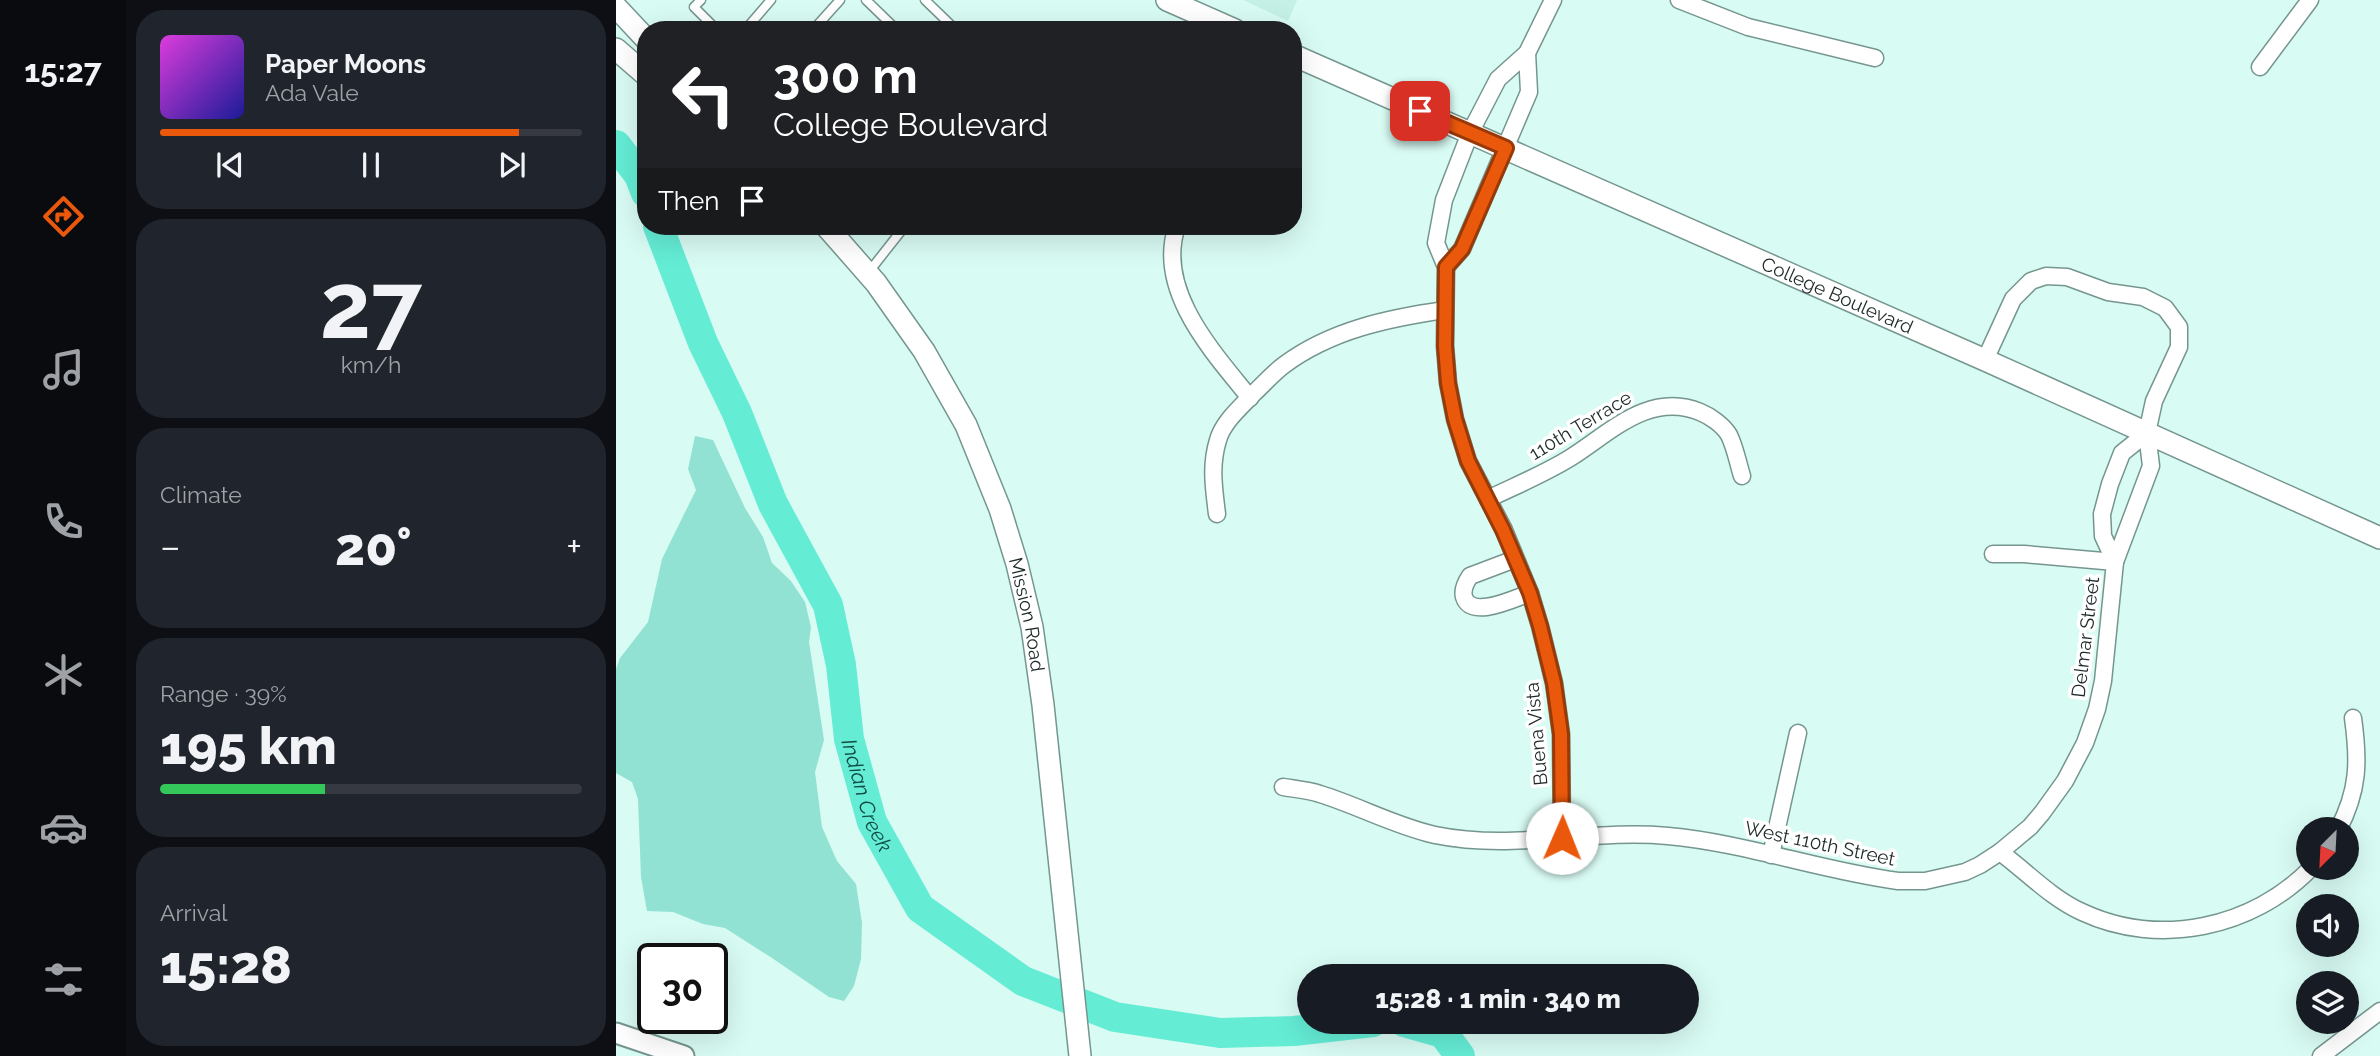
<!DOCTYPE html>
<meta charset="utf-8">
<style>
:root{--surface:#171b24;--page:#20242c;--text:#f1f3f6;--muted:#9ea1a6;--line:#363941;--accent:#ea580c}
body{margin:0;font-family:Raleway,sans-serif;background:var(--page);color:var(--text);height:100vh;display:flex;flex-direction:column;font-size:26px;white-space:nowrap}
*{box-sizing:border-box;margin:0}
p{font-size:23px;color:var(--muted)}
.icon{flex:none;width:38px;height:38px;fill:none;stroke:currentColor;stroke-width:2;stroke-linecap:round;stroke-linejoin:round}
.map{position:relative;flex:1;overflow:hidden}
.details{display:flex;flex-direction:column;gap:10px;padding:10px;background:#0d0f14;width:490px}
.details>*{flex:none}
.top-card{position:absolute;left:21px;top:21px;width:665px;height:214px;border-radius:28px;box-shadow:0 7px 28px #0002;background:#202124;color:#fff;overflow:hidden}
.needle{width:46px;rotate:204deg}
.buttons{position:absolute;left:1680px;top:817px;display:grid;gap:14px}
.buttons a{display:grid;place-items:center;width:63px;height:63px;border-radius:50%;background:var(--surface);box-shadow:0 7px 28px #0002;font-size:35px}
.speed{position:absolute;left:21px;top:943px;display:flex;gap:14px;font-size:35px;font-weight:700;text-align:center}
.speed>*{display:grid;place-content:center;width:91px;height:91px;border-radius:50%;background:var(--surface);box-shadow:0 7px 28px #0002;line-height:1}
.speed .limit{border:4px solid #111;border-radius:10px;background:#fff;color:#111}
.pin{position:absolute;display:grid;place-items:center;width:60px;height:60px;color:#fff;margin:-30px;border-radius:14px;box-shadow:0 4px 10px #0006}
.me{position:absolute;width:77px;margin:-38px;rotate:1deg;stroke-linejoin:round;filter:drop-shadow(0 0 5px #0008)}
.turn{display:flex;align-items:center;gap:24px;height:147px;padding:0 21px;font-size:32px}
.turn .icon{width:91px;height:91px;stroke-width:2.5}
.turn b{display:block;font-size:49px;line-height:60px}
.then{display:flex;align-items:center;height:66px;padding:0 21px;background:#0003;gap:14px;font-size:26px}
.big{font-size:52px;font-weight:800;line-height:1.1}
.details .card{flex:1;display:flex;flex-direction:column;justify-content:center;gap:10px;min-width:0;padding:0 24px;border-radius:28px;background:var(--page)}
.details .dial{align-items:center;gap:0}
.dial b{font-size:91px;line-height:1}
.song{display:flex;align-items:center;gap:21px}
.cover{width:84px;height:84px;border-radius:10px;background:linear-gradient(135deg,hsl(300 70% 55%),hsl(240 70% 35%))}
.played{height:7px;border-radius:4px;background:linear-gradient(90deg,var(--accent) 85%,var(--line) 85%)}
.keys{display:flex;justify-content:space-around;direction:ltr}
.heat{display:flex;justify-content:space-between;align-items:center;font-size:38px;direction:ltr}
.charge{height:10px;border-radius:5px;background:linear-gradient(90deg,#34c759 39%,var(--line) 0)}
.trip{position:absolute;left:681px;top:964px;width:402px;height:70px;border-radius:35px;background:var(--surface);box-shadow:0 7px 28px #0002;font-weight:800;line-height:70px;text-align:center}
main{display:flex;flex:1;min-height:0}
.dock{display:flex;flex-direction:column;width:126px;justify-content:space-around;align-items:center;background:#090b0e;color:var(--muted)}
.dock .icon{width:49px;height:49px}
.dock .selected{color:var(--accent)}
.dock b{font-size:32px;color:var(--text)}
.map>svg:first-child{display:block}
.built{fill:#c4f0e6}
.green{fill:#91e2d2}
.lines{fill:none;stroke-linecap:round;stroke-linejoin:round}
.river{stroke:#64ecd5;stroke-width:30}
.service-casing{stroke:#75968f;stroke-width:11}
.minor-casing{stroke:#75968f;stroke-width:19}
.tertiary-casing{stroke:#75968f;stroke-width:23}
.secondary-casing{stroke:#75968f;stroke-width:24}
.service{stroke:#fff;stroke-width:8}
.minor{stroke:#fff;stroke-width:16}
.tertiary{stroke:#fff;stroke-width:19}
.secondary{stroke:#fff;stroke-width:21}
.route-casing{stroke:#983908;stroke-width:18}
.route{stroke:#ea580c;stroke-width:12}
.labels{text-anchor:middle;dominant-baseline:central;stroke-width:7;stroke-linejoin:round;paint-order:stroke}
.street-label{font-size:19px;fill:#1d2a28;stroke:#fff}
.water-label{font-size:21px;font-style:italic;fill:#104c43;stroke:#fff}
</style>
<main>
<nav class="dock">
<b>15:27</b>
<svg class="icon selected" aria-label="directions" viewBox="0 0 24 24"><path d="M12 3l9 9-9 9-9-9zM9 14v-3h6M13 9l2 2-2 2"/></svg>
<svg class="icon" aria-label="music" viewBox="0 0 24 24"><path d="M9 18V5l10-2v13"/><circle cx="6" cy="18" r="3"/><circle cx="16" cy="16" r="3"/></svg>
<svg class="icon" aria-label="phone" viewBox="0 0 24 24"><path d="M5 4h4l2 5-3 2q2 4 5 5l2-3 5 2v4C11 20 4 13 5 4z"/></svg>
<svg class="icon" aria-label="climate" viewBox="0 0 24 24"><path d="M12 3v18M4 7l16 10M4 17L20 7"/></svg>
<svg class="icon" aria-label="car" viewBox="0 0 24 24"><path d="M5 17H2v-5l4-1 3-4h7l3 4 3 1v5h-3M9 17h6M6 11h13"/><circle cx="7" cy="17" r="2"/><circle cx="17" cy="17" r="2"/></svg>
<svg class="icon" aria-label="filters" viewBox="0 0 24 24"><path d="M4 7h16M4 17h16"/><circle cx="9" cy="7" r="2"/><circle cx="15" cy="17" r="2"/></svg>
</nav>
<section class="details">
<div class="card">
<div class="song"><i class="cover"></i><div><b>Paper Moons</b><p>Ada Vale</p></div></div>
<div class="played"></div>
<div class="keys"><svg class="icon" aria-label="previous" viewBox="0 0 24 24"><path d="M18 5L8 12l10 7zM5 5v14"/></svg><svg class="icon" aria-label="pause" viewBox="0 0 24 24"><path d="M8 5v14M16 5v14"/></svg><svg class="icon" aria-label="next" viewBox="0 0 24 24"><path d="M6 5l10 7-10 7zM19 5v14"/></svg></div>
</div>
<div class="card dial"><b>27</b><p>km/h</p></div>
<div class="card"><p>Climate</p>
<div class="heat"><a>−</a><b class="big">20°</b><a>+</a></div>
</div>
<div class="card"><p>Range · 39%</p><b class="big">195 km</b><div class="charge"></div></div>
<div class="card"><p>Arrival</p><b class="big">15:28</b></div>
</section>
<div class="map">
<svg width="1764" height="1056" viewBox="0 0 1764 1056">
<rect width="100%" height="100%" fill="#d8fbf3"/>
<path class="built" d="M 627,0 L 681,0 L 672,21 Z"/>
<path class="green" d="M 79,436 L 97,440 L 129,508 L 147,537 L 156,563 L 175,581 L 189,602 L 195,627 L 193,642 L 208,740 L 199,772 L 206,827 L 221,861 L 240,884 L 246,923 L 245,959 L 238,986 L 228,1001 L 213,997 L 156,958 L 109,928 L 87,924 L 57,912 L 31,911 L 25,877 L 22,799 L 16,782 L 0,773 L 0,669 L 4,658 L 32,622 L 46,559 L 80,490 L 72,469 Z"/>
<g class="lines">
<g class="river">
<path d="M 0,145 L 23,175 L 30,193"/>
<path id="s1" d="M 42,226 L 87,343 L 121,413 L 157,504 L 212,605 L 225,665 L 233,739 L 256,822 L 304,908 L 407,981 L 499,1017 L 604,1033 L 678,1031 L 757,1022"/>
<path d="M 788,1022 L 827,1033 L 844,1056"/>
</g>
<g class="service-casing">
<g id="service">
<path d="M 85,0 L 78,7 L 101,30"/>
<path d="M 250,0 L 281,30"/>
<path d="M 309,0 L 340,30"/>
<path d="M 129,30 L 155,0"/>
<path d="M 197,30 L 224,0"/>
<path d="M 252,273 L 289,226"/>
</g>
</g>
<g class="minor-casing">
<g id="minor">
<path d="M 937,0 L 911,53 L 882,79 L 854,133 L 828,200 L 820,243 L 830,267 L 829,346 L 832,383 L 839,419 L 852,461 L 888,530 L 914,593 L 924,626 L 938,683 L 945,734 L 946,838"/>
<path d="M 1063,0 L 1132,27 L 1259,58"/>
<path d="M 1644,67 L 1694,0"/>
<path d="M 561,226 C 539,290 597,352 634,398"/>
<path d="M 830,267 L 846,249 L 913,92 L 911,53"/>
<path d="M 872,499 C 899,486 928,474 954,458 C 994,433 1033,391 1084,412 C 1094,416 1107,425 1113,435 C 1119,447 1122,463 1126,476"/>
<path d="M 601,514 C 598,489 594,466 602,440 C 607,422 624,408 637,394 C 647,385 657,373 668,365 C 715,330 773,318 829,310"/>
<path d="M 1377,554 L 1408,554 L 1499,562"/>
<path d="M 899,559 L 854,576 C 850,582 846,590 848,597 C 855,620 899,598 914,593"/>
<path d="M 1499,562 L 1487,536 L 1486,514 L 1494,484 L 1506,453 L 1531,433"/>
<path d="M 667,787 C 679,789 692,790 704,794 C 743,806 779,826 819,835 C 897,851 974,829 1052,836 C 1130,843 1205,871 1282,881 L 1309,881 L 1349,872 L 1364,865 L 1384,852 L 1414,827 L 1426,813 L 1449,781 L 1469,743 L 1481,709 L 1487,681 L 1499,562 L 1535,466 L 1531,433 L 1538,401 L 1563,347 L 1563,327 L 1549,308 L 1527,297 L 1492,292 L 1451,277 L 1430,276 L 1415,281 L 1397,299 L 1369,360"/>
<path d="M 1722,830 C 1743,790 1743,761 1737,718"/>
<path d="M 1384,852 C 1411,872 1435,898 1466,912 C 1543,948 1637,928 1695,868"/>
<path d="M 1155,855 L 1182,733"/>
<path d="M 1705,1056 L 1764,1011"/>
</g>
</g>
<g class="tertiary-casing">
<path id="tertiary" d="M 0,1033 L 68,1056"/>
</g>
<g class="secondary-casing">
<g id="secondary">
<path d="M 551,0 L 619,30"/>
<path d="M 0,7 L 30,39"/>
<path d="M 0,49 L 30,75"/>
<path id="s2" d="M 677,55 L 1369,360 L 1764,538"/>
<path id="s3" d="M 210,226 L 260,283 L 308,351 L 350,425 L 384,509 L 401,564 L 416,627 L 427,705 L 464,1056"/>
</g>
</g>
<use href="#service" class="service"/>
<use href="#minor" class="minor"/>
<use href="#tertiary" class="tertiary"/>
<use href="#secondary" class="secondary"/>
</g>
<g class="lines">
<g class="route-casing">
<path id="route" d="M 804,111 L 890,148 L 846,249 L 830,267 L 829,346 L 832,383 L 839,419 L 852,461 L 887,530 L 914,593 L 924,626 L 938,683 L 945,734 L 946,838"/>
</g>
<use href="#route" class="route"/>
</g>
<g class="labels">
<g class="street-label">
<text stroke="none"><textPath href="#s2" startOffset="595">College Boulevard</textPath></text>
<text transform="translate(964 425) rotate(-31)">110th Terrace</text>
<text stroke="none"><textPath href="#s3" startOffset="444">Mission Road</textPath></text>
<text transform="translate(1469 637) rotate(-83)">Delmar Street</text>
<text transform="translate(920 734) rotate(-95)">Buena Vista</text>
<text transform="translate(1204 843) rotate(12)">West 110th Street</text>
</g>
<g class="water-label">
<text stroke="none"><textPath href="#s1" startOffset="611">Indian Creek</textPath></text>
</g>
</g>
</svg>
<div class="buttons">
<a><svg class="needle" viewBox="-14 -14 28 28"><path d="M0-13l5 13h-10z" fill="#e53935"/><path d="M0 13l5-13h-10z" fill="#9ea1a6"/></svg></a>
<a><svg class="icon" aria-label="sound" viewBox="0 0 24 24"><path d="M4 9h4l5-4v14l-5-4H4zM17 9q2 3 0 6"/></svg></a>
<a><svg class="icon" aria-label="layers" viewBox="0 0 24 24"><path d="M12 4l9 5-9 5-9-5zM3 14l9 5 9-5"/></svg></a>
</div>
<div class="speed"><div class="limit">30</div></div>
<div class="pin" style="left:804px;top:111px;background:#d93025"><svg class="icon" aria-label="arrive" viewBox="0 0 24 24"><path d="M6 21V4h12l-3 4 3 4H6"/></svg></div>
<svg class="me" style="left:946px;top:838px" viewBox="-20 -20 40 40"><circle r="19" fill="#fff"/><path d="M0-13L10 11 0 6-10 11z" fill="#ea580c"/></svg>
<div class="trip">15:28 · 1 min · 340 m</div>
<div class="top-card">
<div class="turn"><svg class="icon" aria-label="left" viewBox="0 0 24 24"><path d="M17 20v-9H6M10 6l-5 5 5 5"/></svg><div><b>300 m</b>College Boulevard</div></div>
<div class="then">Then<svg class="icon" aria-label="arrive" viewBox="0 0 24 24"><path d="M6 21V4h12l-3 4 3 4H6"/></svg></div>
</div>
</div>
</main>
